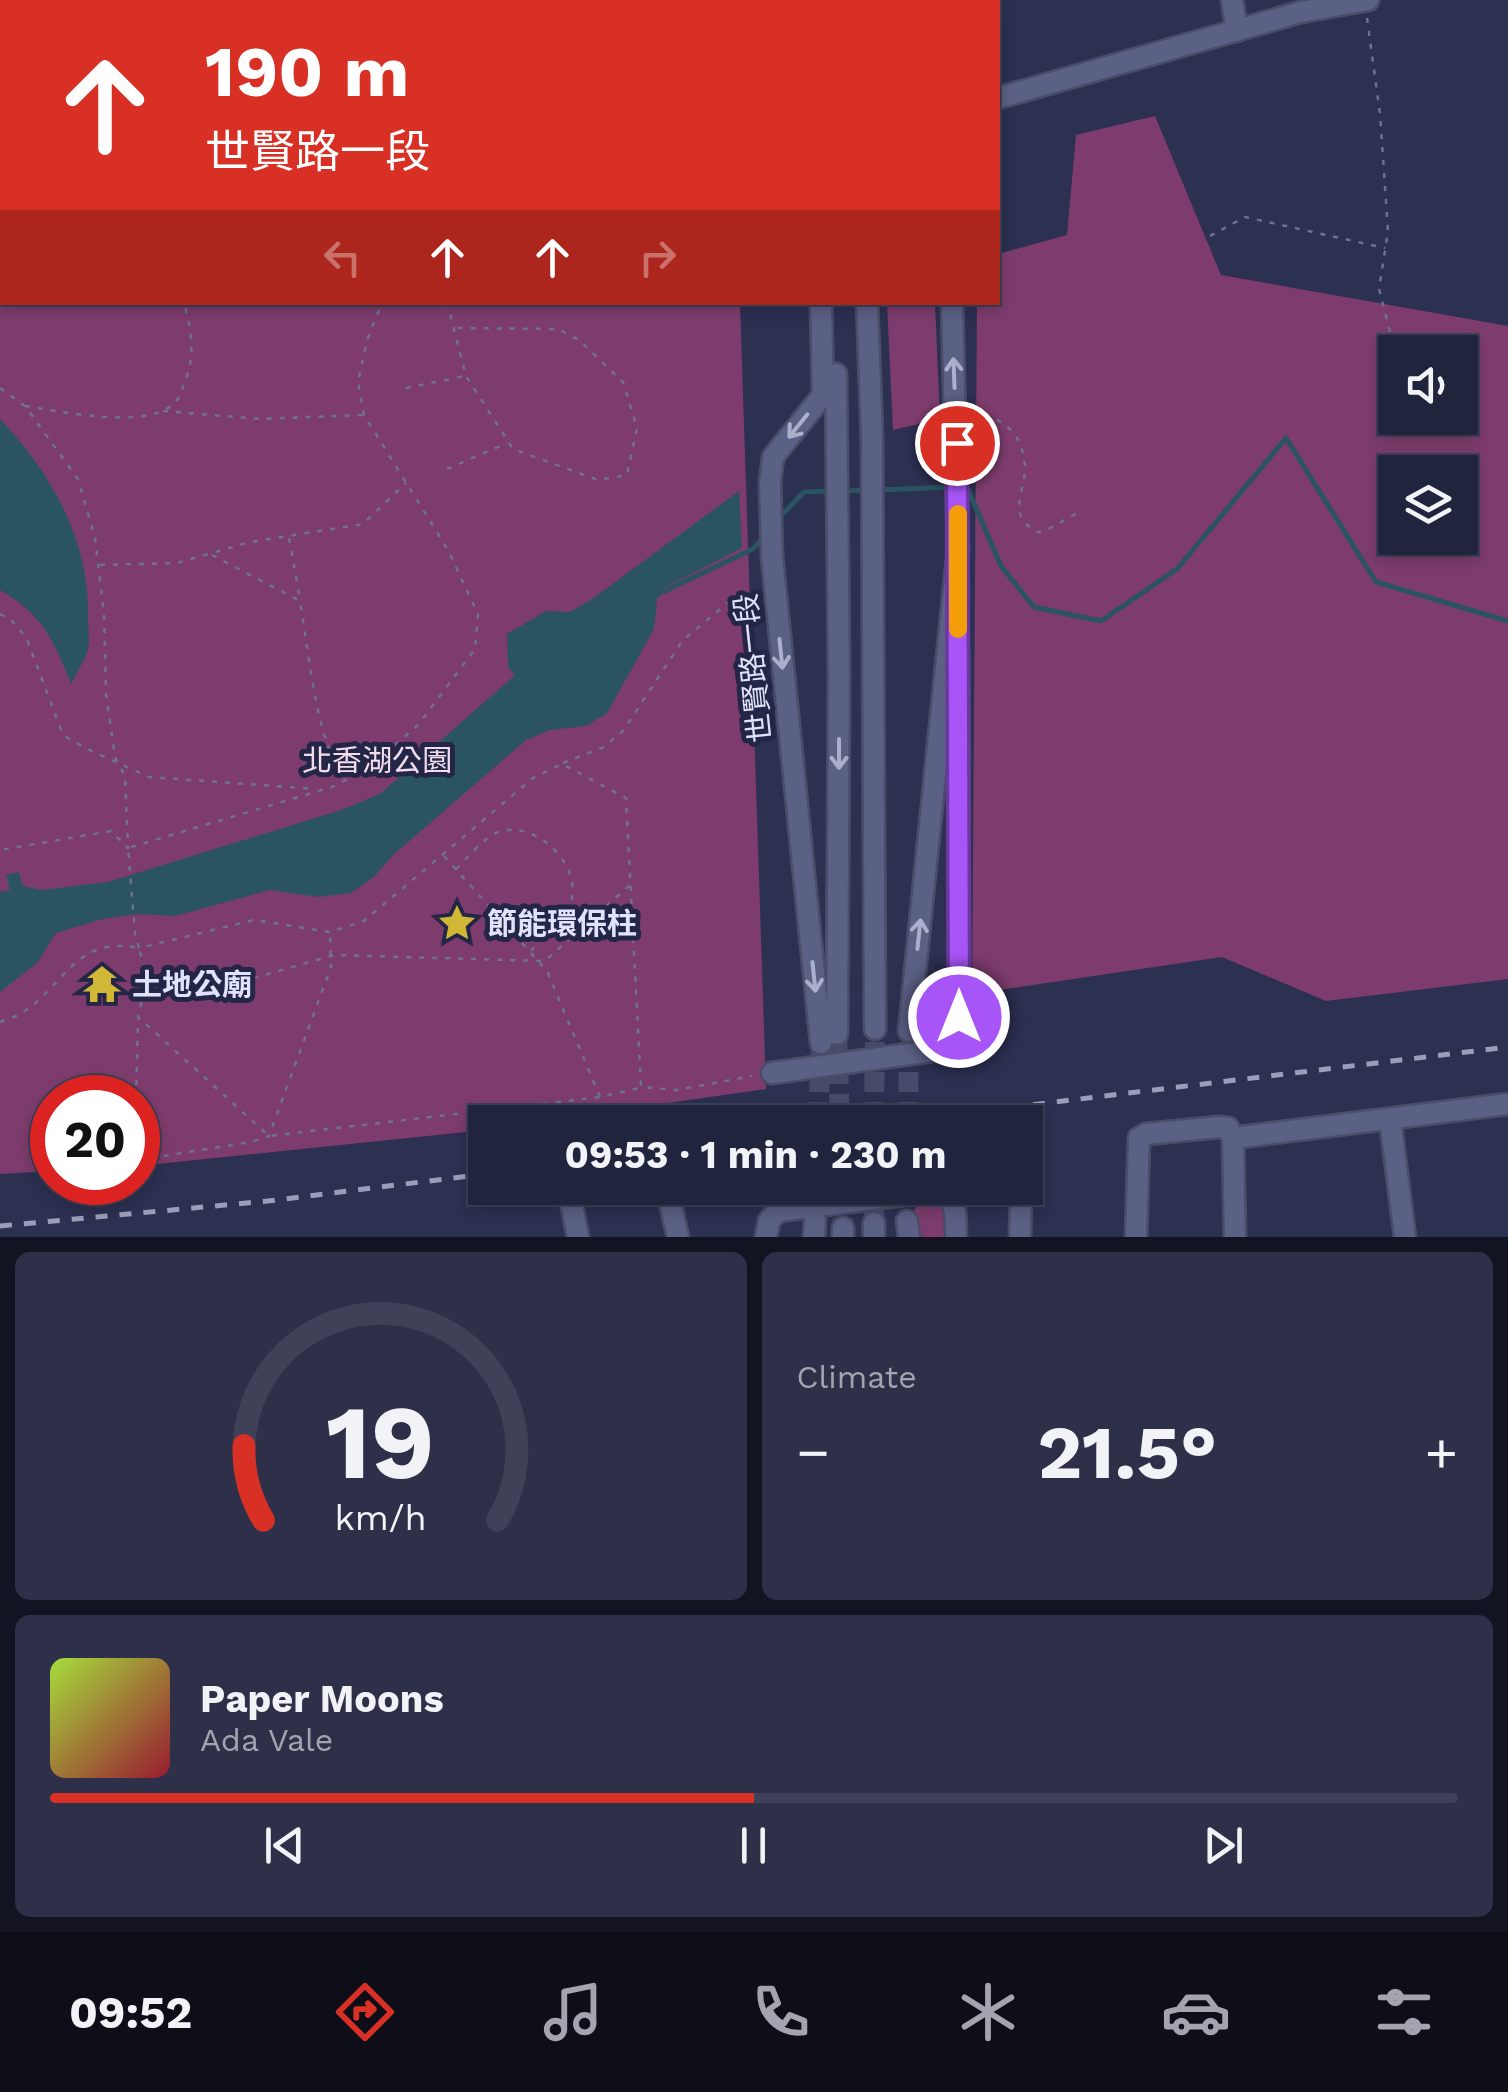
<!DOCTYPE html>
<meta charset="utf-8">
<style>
:root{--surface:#21243d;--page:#2d3048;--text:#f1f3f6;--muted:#a2a4b0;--line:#3e4157;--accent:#d93025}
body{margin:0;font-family:"Work Sans","Noto Sans TC",sans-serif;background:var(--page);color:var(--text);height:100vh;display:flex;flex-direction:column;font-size:38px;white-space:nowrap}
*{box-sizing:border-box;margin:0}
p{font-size:32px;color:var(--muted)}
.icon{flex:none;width:55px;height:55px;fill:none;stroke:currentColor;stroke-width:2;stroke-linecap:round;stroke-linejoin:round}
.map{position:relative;height:1237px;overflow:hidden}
.side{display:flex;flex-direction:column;gap:15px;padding:15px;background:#121422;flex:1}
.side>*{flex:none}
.banner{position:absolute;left:0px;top:0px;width:1000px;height:305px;box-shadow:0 5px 15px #0003,0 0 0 2px var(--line);background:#d93025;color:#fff;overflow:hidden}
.buttons{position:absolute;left:1378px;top:335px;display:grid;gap:20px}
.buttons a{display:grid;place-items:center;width:100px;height:100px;border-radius:0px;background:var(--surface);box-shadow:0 5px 15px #0003,0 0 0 2px var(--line);font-size:50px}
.speed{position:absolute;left:30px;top:1075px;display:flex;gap:20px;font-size:50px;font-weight:700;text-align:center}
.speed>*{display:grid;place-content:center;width:130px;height:130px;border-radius:50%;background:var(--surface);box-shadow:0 5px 15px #0003,0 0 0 2px var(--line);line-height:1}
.speed .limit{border:15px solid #d22;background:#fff;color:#111}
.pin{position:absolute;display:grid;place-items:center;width:85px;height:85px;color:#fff;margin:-42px;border:5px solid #fff;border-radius:50%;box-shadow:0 2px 10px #0007}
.me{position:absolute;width:110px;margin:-55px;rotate:0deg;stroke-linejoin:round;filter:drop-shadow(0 0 8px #0008)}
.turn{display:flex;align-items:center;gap:35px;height:210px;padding:0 40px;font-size:45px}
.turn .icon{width:130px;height:130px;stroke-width:2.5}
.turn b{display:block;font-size:70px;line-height:85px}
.lanes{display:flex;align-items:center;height:95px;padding:0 40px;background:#0003;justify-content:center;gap:50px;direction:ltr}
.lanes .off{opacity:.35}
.big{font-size:75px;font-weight:700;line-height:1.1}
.side .tile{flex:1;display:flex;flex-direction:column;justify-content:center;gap:15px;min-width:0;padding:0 35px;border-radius:15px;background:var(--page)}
.side .dial{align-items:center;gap:0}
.dial svg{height:260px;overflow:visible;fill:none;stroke:var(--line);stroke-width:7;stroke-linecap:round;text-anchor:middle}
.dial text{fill:var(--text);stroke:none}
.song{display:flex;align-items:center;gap:30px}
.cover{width:120px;height:120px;border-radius:15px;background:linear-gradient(135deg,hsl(80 70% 55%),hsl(350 70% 35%))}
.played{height:10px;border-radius:5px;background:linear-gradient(90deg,var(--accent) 50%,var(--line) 50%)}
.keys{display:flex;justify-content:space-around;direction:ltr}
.heat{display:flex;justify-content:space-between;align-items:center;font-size:55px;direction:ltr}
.side .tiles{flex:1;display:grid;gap:15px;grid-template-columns:1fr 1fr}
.tile:last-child{grid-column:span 2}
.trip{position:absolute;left:468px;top:1105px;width:575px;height:100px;border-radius:0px;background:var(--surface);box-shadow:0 5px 15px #0003,0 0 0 2px var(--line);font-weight:700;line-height:100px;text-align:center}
.tabs{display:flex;height:160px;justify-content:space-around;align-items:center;background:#0d0e18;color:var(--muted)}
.tabs .icon{width:70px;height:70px}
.tabs .on{color:var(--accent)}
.tabs b{font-size:45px;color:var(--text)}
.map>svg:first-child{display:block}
.green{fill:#7d3c6d;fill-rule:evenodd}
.water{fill:#295460}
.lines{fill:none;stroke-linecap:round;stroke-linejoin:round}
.stream{stroke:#295460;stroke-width:5}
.minor-tunnel{stroke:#474b6a;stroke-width:20;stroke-dasharray:20 10;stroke-linecap:butt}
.minor-casing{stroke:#4a4c69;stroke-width:25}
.path{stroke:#6f728f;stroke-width:2.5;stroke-dasharray:5 8;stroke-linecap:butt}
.minor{stroke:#5b6085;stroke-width:20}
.rail{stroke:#9b9eb9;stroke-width:5;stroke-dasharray:12 12;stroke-linecap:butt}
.oneway{stroke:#abafcb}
.route-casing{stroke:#6d37a1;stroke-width:25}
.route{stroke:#a855f7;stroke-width:18}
.slow{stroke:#f59e0b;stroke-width:18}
.labels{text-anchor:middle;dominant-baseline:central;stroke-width:10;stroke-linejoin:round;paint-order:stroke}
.street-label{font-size:30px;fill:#e0e3f9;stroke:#232646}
.park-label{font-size:30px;fill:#f3ddec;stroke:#232646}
.poi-label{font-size:30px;font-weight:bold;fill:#e0e3f9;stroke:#232646;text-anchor:start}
</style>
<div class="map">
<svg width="1508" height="1237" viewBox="0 0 1508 1237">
<rect width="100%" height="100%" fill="#2c3051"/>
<g class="green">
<path d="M 0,0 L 732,0 L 2,2 L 2,302 L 740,303 L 766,1089 L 536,1122 L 485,1122 L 485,1130 L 138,1166 L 138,1098 L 52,1098 L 52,1171 L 0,1174 Z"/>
<path d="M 1155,116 L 1221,275 L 1508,326 L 1508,979 L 1326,1001 L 1222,957 L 972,994 L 977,303 L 998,302 L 998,254 L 1067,235 L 1076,135 ZM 1460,352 L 1460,418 L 1395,418 L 1395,352 ZM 1395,472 L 1460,472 L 1460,538 L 1395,538 Z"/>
<path d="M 887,303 L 935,303 L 940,419 L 893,430 Z"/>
<path d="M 927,1204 L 940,1206 L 946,1216 L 946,1237 L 914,1237 L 911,1219 L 916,1207 Z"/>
</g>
<g class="water">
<path d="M 0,419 C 52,474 90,541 88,618 C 88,628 90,640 88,649 C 85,661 76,673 71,684 C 54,640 42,614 0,590 Z"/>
<path d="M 739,491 L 742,548 L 658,591 L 654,629 L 607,713 L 586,726 L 550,730 L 526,740 L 392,856 L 375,876 L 351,893 L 319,897 L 270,890 L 175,916 L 138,914 L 102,919 L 56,933 L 37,963 L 0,992 L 0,892 L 10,890 L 6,875 L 19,872 L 23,886 L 42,890 L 108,882 L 341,810 L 380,794 L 515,675 L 508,667 L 507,634 L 546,611 L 570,612 L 595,597 Z"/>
</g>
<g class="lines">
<g class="stream">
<path d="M 963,487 L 967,487 L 1001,566 L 1034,607 L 1101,621 L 1177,569 L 1286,438 L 1376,582 L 1508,621"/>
<path d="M 878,490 L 952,487"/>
<path d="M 843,491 L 867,490"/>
<path d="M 779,518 L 804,492 L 832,491"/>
<path d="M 654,596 L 753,549 L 766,534"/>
</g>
<g class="minor-tunnel">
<path d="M 837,1034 L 840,1122"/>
<path d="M 818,1122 L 821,1043"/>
<path d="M 874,1122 L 875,1029"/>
<path d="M 908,1122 L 909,1031"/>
<path d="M 842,1188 L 843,1228"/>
<path d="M 874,1223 L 874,1188"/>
</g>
<g class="minor-casing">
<g id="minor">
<path d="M 833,0 L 833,2"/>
<path d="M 943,0 L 943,2"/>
<path d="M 1232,0 L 1237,31"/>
<path d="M 863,2 L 863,0"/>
<path d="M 998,98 L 1301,12 L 1368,0"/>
<path d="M 867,302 L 872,437 L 875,1029"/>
<path d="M 836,374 L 839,675 L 837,1034"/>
<path d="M 909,1031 L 958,549 L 952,302"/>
<path d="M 821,1043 L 772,557 L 770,482 L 773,457 L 823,395 L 821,302"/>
<path d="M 772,1073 L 946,1049 L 959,1017 L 958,651"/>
<path d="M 1390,1119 L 1405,1237"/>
<path d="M 667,1188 L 678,1237"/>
<path d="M 571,1201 L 578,1237"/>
<path d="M 907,1221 L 909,1237"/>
<path d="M 874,1223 L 874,1237"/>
<path d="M 843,1228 L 843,1237"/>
<path d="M 766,1237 L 769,1221 L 778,1211 L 926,1192 C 959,1194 955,1208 956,1237"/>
<path d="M 814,1237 L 815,1220"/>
<path d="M 1020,1237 L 1021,1188"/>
<path d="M 1136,1237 L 1139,1138 L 1146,1134 L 1219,1127 L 1228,1128 L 1233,1138"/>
<path d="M 1235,1237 L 1233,1138 L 1508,1104"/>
</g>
</g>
<g class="path">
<path d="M 409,0 L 420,2"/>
<path d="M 468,0 L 470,2"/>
<path d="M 172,2 L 178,0"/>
<path d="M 211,2 L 216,0"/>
<path d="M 308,2 L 310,0"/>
<path d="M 487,2 L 487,0"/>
<path d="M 1367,18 L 1380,114 L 1388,231 L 1379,289 L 1390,332"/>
<path d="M 0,104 L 2,102"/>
<path d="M 0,172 L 2,173"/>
<path d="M 1210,236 L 1245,217 L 1385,248"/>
<path d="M 389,302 L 379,310 L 367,340 L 358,382 L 364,415 L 448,550 L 478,614 L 475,649 L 419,724 L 369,768 L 332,787 L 128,848 L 135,934 L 139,948 L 254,920 L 330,932 L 364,921 L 533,778 L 562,764 L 626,798 L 641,1087 L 677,1090 L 752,1076"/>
<path d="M 447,302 L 466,376 L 513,449 L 598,480 L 627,475 L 637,428 L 623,382 L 579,340 L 558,329 L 454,328"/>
<path d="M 0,388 L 25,406 L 78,479 L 95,538 L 104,614 L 106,694 L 115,757 L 125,776 L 128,848 L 111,831 L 0,850"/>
<path d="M 406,388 L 465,376"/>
<path d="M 25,406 C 59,411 154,432 177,400 C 181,395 183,385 186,379 C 195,355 192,326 183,302"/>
<path d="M 163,411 L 261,419 L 364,415"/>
<path d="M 972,412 C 1004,418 1024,433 1025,469 C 1025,486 1013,507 1024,522 C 1027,526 1033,528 1037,532 L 1045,531 L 1079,512"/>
<path d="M 447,469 L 507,443"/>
<path d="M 289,538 L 300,599"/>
<path d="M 212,555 L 300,601 C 307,640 318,758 347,779"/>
<path d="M 100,565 L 177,563 L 250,542 L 363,524 L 406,483"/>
<path d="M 0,614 L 11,620 L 26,637 L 63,735 L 85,748 L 149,777 L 316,789"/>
<path d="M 563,763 L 604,747 L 623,731 L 683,640 L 741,592"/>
<path d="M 444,856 L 547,971 L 600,1097"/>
<path d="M 456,869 C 467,859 482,839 496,833 C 534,817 585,866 570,904 C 563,920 543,937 531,951"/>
<path d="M 216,989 L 334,955 L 545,961 L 631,884"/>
<path d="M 0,1022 C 7,1019 16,1017 22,1013 C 65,985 76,935 139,948 L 147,979 L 138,1017 L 269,1136 L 600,1097 L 639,1088"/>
<path d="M 136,1098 L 138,1019"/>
<path d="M 138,1160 L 251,1142 L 269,1136 L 331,967 L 330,934"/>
</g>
<use href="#minor" class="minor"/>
<g class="rail">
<path d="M 890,1122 L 1508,1047"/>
<path d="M 0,1226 L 268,1201 L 485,1174"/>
</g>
</g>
<defs><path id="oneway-shaft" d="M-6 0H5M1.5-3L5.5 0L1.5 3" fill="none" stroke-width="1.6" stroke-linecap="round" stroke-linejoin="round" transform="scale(2.5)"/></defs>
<g class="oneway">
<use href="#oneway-shaft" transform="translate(954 373) rotate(-92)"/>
<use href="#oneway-shaft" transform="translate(798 426) rotate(129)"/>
<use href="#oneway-shaft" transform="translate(781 654) rotate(84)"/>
<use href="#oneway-shaft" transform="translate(839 754) rotate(90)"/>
<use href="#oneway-shaft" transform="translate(919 934) rotate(-84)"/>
<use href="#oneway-shaft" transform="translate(814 977) rotate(84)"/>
</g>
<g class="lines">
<g class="route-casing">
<path id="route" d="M 957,443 L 959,1017"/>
</g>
<use href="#route" class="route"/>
<path class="slow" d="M 958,629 L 958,514"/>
</g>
<defs>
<g id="sight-bare" transform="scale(3)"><path d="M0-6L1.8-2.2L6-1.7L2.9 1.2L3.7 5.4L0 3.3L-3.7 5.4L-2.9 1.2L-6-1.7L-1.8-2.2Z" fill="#d1b736" stroke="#232646" stroke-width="2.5" paint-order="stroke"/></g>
<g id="temple-bare" transform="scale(3)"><path d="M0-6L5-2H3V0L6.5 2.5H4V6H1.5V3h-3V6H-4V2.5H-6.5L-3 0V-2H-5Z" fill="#d1b736" stroke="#232646" stroke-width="2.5" paint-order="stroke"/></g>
</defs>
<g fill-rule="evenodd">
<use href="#sight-bare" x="457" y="923"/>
<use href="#temple-bare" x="102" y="984"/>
</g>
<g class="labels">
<g class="street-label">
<text transform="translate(753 668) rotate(-96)">世賢路一段</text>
</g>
<g class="park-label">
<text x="377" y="760">北香湖公園</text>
</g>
<g class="poi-label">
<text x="487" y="923">節能環保柱</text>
<text x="132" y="984">土地公廟</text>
</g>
</g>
</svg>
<div class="buttons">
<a><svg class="icon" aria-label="sound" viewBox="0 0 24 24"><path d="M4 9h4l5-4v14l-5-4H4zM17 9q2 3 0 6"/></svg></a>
<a><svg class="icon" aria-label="layers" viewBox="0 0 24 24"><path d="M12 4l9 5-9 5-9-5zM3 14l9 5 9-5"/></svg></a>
</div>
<div class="speed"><div class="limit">20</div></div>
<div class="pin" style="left:957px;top:443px;background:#d93025"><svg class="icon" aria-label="arrive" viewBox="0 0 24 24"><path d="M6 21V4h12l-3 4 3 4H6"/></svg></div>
<svg class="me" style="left:959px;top:1017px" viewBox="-20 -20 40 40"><circle r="17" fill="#a855f7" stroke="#fff" stroke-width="3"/><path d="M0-11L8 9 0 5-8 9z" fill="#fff"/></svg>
<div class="trip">09:53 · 1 min · 230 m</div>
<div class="banner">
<div class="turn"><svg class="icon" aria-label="ahead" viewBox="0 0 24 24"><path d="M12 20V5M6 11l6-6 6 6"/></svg><div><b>190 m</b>世賢路一段</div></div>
<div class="lanes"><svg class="icon off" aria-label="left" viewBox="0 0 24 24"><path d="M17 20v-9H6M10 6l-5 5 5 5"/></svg><svg class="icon" aria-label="ahead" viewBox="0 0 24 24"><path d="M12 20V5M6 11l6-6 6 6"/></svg><svg class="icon" aria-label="ahead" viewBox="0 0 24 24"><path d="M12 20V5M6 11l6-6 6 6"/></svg><svg class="icon off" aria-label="right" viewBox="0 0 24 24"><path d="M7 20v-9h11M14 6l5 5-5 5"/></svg></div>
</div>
</div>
<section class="side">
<div class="tiles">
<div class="tile dial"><svg viewBox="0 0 100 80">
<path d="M14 69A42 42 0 1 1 86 69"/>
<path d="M14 69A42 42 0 0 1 8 46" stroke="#d93025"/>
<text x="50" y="56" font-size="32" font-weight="700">19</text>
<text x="50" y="72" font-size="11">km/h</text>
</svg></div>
<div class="tile"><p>Climate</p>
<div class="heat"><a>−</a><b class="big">21.5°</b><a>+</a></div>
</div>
<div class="tile">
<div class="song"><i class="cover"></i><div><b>Paper Moons</b><p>Ada Vale</p></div></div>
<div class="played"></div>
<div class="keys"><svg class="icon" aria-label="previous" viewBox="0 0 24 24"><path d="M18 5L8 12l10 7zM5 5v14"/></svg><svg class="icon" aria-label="pause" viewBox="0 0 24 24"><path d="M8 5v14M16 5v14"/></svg><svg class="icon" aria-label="next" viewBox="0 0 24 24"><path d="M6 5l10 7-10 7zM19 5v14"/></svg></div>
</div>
</div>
</section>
<nav class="tabs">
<b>09:52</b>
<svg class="icon on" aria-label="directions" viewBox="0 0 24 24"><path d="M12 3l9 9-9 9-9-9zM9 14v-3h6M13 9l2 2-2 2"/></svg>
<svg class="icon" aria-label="music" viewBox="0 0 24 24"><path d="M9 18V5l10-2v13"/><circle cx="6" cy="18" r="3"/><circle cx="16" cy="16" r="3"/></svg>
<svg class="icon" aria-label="phone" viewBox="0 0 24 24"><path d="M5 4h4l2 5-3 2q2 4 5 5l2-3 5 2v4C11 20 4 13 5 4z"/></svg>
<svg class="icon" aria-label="climate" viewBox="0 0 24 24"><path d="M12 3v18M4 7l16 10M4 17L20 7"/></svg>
<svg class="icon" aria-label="car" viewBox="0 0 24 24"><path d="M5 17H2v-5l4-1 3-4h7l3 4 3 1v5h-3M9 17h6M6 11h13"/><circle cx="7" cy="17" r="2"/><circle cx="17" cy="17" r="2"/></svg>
<svg class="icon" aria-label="filters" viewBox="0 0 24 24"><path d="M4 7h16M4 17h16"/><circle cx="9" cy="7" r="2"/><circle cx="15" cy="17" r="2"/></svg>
</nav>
